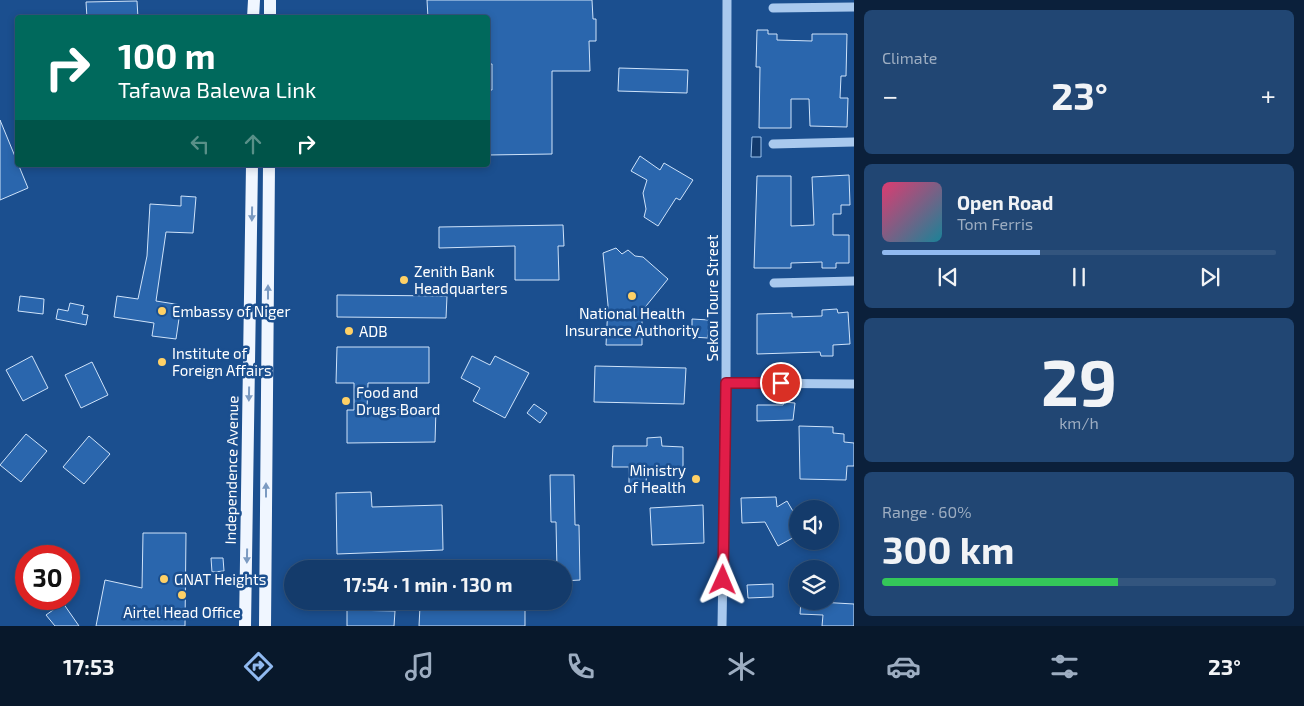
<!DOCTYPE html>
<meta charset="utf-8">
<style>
:root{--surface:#143b6b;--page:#214673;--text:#f1f3f6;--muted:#9dadc1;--line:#33557e;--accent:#90b9f0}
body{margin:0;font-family:"Exo 2",sans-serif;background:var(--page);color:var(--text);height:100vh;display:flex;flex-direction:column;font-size:19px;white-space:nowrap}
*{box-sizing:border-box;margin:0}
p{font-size:16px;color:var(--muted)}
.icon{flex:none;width:28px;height:28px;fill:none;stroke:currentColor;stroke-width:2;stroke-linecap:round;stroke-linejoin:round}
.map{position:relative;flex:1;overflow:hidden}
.details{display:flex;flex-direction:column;gap:10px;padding:10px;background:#0b203b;width:450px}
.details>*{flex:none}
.hud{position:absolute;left:15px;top:15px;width:475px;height:152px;border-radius:5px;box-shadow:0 2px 8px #0003,0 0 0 1px var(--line);background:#00695c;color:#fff;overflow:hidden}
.fabs{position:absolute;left:789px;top:500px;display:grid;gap:10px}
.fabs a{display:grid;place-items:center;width:50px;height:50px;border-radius:50%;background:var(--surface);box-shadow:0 2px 8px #0003,0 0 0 1px var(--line);font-size:25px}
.speed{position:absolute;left:15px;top:545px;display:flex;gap:10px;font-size:25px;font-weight:700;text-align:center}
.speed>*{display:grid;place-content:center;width:65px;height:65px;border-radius:50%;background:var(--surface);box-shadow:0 2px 8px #0003,0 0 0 1px var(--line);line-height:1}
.speed .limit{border:8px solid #d22;background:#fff;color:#111}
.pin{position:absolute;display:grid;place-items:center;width:42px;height:42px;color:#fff;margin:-21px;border:2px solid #fff;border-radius:50%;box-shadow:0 1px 5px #0007}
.me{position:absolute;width:55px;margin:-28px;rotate:1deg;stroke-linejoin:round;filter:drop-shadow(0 0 4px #0008)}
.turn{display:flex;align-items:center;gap:18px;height:105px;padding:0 20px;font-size:22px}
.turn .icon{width:65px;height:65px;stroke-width:2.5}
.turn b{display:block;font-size:35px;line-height:42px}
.lanes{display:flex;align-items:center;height:48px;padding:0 20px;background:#0003;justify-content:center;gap:25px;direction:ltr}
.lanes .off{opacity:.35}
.big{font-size:38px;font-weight:700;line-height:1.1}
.details .tile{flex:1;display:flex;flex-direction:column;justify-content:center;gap:8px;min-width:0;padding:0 18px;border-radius:8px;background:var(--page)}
.details .dial{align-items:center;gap:0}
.dial b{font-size:65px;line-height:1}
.song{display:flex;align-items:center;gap:15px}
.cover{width:60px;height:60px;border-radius:8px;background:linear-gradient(135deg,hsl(340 70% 55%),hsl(190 70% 35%))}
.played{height:5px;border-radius:2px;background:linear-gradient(90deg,var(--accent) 40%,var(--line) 40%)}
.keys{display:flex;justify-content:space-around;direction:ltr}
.heat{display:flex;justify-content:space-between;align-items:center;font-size:28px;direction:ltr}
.charge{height:8px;border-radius:4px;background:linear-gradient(90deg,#34c759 60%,var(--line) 0)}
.trip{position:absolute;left:284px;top:560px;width:288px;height:50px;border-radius:25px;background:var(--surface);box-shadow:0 2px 8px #0003,0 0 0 1px var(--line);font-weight:700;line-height:50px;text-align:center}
.tab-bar{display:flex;height:80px;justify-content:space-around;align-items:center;background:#08182b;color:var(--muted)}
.tab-bar .icon{width:35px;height:35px}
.tab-bar .current{color:var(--accent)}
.tab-bar b{font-size:22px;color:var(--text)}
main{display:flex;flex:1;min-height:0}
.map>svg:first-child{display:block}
.water{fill:#123a6d;stroke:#9cc4f0}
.building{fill:#2a66ad;stroke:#cfe3fa}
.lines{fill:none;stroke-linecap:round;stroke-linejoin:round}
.minor{stroke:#a9c9ee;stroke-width:9}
.major{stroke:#f0f6ff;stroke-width:12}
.oneway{fill:#7b9ac1}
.route-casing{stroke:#92132f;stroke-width:12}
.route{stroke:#e11d48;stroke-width:9}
.poi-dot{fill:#ffd166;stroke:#1b4f8f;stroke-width:2}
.labels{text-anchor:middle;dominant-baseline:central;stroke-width:5;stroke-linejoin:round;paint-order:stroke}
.poi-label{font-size:15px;fill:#fff;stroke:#1b4f8f;text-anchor:start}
.street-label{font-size:15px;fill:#fff;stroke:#1b4f8f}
</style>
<main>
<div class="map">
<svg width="854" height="626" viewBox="0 0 854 626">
<rect width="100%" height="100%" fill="#1b4f8f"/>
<path class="water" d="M 752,137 L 761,137 L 761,157 L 751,157 Z"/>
<g class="building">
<path d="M 427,0 L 592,0 L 593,19 L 596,19 L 596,41 L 589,41 L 590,71 L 552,71 L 552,154 L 488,155 L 488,90 L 492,90 L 492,64 L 488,64 L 488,18 L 428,18 Z"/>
<path d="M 137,1 L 138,18 L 87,18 L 86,2 Z"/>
<path d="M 757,30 L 768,30 L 768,34 L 777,34 L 777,40 L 812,41 L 812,34 L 847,34 L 846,76 L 841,76 L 840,98 L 848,98 L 847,127 L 810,126 L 809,99 L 791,99 L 791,128 L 759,128 L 760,67 L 756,67 Z"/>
<path d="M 619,68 L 688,70 L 687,93 L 618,91 Z"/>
<path d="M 0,120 L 28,188 L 0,200 Z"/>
<path d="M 640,156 L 660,170 L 664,163 L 693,180 L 680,200 L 676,198 L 658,226 L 644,217 L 646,209 L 643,193 L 647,180 L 631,171 Z"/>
<path d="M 849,175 L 850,205 L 841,205 L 841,214 L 833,214 L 833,235 L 849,235 L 849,263 L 836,263 L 836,268 L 822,268 L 822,262 L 791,263 L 791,268 L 754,268 L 757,176 L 791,176 L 791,226 L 814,225 L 812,177 Z"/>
<path d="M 181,196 L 196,197 L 193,233 L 166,232 L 156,301 L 181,305 L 176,339 L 152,336 L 154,323 L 114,317 L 117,296 L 138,299 L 147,256 L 150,204 L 181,206 Z"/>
<path d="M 563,225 L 564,246 L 558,246 L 559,280 L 515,280 L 515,246 L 439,248 L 439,227 Z"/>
<path d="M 616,248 L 622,254 L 628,250 L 635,256 L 643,257 L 668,279 L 642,311 L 642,345 L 606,345 L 608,305 L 603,253 Z"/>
<path d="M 337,295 L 447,296 L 446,318 L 337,317 Z"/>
<path d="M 20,296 L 44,299 L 43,314 L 18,311 Z"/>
<path d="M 70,303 L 84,306 L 82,314 L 88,315 L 86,325 L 56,319 L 58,309 L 68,311 Z"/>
<path d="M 837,309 L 838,313 L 848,312 L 850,344 L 833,345 L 833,356 L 821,356 L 820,352 L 757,354 L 757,314 L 792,313 L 792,317 L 822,316 L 822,310 Z"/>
<path d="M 692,319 L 709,320 L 708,338 L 692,337 Z"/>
<path d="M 337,347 L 429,347 L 429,383 L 368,383 L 367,410 L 436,409 L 435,442 L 347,443 L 347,410 L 354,410 L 354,383 L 336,383 Z"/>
<path d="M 32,356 L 48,388 L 23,401 L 6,370 Z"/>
<path d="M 472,356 L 490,365 L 495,356 L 529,373 L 505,418 L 473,401 L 480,388 L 461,378 Z"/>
<path d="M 92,362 L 108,395 L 81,408 L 65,375 Z"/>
<path d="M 595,366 L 686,368 L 684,404 L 594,402 Z"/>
<path d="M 784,402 L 795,403 L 793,420 L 757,421 L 757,405 L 783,405 Z"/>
<path d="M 534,404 L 547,413 L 540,423 L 527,413 Z"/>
<path d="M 799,426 L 833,427 L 833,433 L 844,434 L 844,442 L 854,443 L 854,466 L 847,466 L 846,480 L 800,479 Z"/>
<path d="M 26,434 L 47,451 L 21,482 L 0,465 Z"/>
<path d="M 89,436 L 110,454 L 84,484 L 63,467 Z"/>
<path d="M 661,437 L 662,446 L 683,447 L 683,468 L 647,467 L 646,484 L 629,484 L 629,467 L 612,467 L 613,446 L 647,446 L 647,438 Z"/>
<path d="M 550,475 L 574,475 L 575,525 L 579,525 L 580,580 L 562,581 L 562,569 L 557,569 L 556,522 L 551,522 Z"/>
<path d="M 371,492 L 372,507 L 442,505 L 443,550 L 337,554 L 336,493 Z"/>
<path d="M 776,497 L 777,507 L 787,501 L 794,513 L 798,511 L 798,535 L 778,546 L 765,522 L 742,523 L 741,498 Z"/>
<path d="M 703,505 L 704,543 L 652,545 L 650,508 Z"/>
<path d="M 143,533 L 186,533 L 185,626 L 96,626 L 105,580 L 142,588 Z"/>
<path d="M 211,558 L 223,558 L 224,571 L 212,572 Z"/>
<path d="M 773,584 L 773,597 L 748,598 L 747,585 Z"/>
<path d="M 801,601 L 854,604 L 854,626 L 822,626 L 823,615 L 800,614 Z"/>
<path d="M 63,603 L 79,626 L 55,626 L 46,615 Z"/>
<path d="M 420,606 L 525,607 L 525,626 L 419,626 Z"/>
<path d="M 347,610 L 395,611 L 394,626 L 347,626 Z"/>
</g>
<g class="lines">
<g class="minor">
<path d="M 773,8 L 854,7"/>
<path d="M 773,144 L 854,142"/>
<path d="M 774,283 L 854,281"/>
<path d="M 726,383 L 854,384"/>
<path d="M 722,626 L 726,383 L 727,0"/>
</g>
<g class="major">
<path d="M 253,18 L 254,0"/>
<path d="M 270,18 L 270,0"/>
<path d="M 245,626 L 252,165"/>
<path d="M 265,626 L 269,165"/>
</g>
</g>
<defs><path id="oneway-solid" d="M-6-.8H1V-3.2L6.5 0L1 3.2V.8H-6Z" transform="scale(1.25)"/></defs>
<g class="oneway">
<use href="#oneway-solid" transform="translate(252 214) rotate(91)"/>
<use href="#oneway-solid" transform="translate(268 292) rotate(-90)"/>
<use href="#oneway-solid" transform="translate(249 394) rotate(91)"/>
<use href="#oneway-solid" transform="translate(266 490) rotate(-90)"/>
<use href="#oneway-solid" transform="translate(247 556) rotate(91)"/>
</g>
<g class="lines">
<g class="route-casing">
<path id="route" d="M 723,580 L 726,383 L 781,383"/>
</g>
<use href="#route" class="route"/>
</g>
<g class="poi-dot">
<circle cx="404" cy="280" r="5"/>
<circle cx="632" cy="296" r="5"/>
<circle cx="162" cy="311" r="5"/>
<circle cx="349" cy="331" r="5"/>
<circle cx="162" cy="362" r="5"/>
<circle cx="346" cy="401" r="5"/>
<circle cx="696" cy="479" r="5"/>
<circle cx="164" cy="579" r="5"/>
<circle cx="182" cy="595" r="5"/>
</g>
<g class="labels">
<g class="poi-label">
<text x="414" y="271">Zenith Bank<tspan x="414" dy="17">Headquarters</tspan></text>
<text x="172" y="311">Embassy of Niger</text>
<text x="632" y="313" text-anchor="middle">National Health<tspan x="632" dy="17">Insurance Authority</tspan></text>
<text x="359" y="331">ADB</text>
<text x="172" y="353">Institute of<tspan x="172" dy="17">Foreign Affairs</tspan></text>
<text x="356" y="392">Food and<tspan x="356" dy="17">Drugs Board</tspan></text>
<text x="686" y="470" text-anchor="end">Ministry<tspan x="686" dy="17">of Health</tspan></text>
<text x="174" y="579">GNAT Heights</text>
<text x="182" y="612" text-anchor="middle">Airtel Head Office</text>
</g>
<g class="street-label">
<text transform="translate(712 298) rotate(-90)">Sekou Toure Street</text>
<text transform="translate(231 470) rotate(-89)">Independence Avenue</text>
</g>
</g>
</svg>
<div class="fabs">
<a><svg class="icon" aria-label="sound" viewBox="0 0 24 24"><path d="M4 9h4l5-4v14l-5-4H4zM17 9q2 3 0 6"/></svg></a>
<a><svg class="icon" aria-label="layers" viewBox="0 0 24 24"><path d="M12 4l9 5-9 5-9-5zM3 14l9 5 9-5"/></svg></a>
</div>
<div class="speed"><div class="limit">30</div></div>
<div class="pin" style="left:781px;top:383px;background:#d93025"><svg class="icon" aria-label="arrive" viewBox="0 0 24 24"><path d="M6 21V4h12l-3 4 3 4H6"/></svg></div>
<svg class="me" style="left:723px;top:580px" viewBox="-20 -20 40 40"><path d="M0-17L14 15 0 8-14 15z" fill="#e11d48" stroke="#fff" stroke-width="4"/></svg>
<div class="trip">17:54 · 1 min · 130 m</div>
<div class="hud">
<div class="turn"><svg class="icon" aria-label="right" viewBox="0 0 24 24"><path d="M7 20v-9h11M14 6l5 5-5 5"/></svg><div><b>100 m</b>Tafawa Balewa Link</div></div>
<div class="lanes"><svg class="icon off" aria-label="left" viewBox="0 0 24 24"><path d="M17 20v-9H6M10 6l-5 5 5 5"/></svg><svg class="icon off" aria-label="ahead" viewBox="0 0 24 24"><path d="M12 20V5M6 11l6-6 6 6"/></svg><svg class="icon" aria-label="right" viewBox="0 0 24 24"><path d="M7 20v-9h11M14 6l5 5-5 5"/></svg></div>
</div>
</div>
<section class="details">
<div class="tile"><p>Climate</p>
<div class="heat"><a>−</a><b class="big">23°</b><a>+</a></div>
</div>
<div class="tile">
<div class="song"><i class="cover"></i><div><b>Open Road</b><p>Tom Ferris</p></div></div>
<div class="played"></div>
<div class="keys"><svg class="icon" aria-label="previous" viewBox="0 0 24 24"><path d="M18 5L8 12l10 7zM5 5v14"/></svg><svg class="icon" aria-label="pause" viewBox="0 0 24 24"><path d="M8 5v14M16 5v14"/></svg><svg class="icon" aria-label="next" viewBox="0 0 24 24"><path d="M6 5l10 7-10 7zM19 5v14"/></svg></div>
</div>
<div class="tile dial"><b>29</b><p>km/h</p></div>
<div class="tile"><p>Range · 60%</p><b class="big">300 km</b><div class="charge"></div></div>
</section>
</main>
<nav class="tab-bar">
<b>17:53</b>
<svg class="icon current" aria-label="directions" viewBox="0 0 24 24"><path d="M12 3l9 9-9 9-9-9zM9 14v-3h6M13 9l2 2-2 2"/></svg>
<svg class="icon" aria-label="music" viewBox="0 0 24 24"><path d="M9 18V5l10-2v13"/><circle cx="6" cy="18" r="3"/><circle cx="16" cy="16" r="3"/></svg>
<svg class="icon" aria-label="phone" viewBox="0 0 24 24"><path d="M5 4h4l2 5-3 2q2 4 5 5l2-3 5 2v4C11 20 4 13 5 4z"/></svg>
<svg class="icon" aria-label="climate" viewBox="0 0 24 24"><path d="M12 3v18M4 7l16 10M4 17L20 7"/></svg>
<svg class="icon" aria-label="car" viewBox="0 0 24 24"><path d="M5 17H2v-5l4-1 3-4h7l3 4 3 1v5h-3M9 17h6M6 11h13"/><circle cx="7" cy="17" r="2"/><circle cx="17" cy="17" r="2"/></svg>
<svg class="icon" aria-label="filters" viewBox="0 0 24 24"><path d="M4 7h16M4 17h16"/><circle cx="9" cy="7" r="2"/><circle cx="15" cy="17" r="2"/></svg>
<b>23°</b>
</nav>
